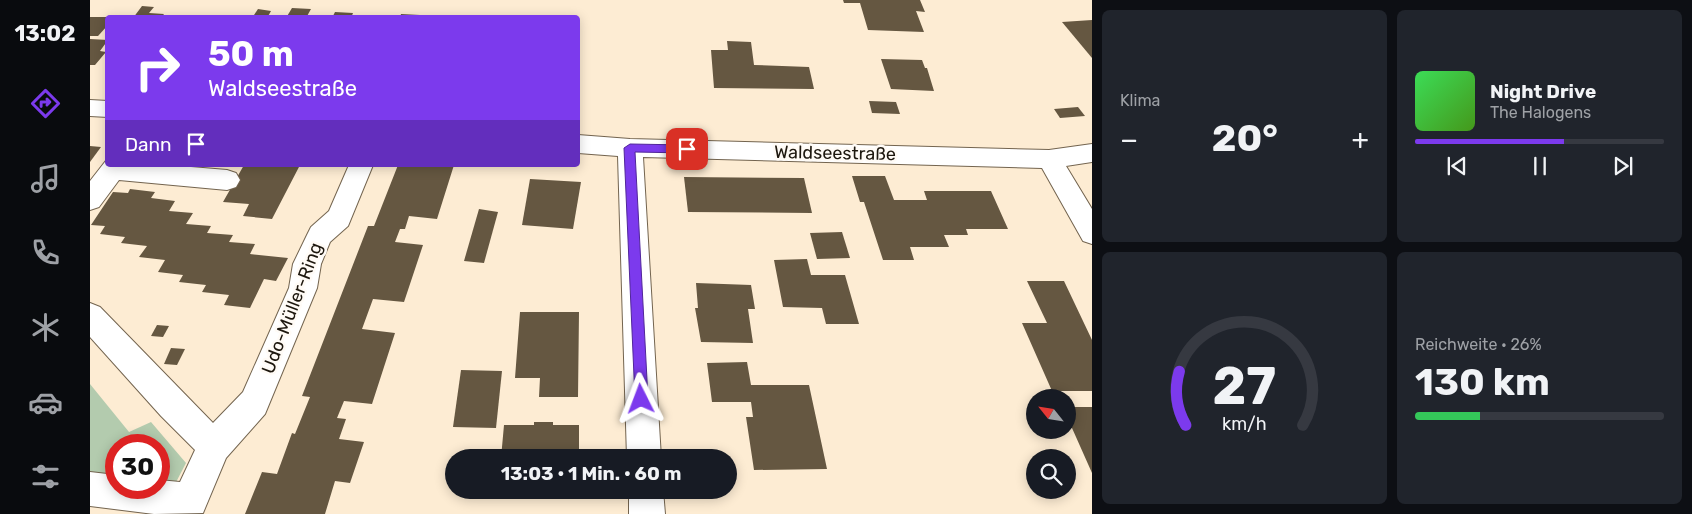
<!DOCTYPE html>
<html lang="de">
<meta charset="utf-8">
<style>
:root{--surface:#171b24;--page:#20242c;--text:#f1f3f6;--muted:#9ea1a6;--line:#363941;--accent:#7c3aed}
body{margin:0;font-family:Rubik,sans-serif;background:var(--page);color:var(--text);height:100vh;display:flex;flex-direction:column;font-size:19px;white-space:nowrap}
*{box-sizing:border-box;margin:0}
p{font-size:16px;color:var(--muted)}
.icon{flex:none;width:28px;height:28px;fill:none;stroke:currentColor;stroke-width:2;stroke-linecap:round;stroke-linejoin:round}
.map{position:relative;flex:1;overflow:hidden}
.details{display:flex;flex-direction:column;gap:10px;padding:10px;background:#0d0f14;width:600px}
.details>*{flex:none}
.guide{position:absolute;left:15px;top:15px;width:475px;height:152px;border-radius:5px;box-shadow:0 2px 12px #0003;background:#7c3aed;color:#fff;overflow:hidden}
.needle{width:32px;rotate:300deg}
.tools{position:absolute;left:936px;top:389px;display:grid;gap:10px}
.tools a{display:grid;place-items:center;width:50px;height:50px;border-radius:50%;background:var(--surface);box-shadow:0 2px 12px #0003;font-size:25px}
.speed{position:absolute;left:15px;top:434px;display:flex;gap:10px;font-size:25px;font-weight:700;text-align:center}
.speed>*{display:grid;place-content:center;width:65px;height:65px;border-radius:50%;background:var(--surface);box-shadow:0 2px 12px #0003;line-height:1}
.speed .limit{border:8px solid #d22;background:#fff;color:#111}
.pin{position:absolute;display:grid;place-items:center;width:42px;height:42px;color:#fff;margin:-21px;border-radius:10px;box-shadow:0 2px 8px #0006}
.me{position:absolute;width:55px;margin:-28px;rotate:357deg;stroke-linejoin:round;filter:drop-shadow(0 0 4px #0008)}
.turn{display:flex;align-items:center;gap:18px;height:105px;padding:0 20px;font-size:22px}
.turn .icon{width:65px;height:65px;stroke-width:2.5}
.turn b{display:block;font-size:35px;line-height:42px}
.then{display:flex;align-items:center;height:48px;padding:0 20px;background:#0003;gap:10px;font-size:19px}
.big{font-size:38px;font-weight:700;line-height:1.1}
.details .card{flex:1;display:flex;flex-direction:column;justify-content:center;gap:8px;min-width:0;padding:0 18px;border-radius:8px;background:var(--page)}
.details .dial{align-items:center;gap:0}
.dial svg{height:130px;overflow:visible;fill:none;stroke:var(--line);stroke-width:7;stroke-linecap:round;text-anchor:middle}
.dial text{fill:var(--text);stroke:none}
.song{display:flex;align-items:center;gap:15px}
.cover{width:60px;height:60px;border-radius:8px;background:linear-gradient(135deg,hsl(130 70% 55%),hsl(100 70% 35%))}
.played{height:5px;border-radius:2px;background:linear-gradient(90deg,var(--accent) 60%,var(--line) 60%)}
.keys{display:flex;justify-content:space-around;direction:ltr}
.heat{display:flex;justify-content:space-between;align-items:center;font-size:28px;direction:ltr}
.charge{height:8px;border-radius:4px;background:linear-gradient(90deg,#34c759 26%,var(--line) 0)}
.details .tiles{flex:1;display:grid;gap:10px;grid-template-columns:repeat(2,1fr)}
.trip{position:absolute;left:355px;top:449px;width:292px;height:50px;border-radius:25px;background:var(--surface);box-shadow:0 2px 12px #0003;font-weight:700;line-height:50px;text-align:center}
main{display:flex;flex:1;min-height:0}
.menu{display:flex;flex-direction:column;width:90px;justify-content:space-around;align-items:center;background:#090b0e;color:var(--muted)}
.menu .icon{width:35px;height:35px}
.menu .on{color:var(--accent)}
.menu b{font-size:22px;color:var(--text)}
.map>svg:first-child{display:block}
.green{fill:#b3cbae}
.building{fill:#655741}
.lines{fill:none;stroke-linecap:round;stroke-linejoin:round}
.minor-casing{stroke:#73644f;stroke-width:2}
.minor{fill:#fff;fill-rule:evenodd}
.route{fill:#7c3aed;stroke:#51269a}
.labels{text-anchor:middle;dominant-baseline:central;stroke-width:5;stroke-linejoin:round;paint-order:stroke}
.street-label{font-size:18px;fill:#1d170e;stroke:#fffbf6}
</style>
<main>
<nav class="menu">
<b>13:02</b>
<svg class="icon on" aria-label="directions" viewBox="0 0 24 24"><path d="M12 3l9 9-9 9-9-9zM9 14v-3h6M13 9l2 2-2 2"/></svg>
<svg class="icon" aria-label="music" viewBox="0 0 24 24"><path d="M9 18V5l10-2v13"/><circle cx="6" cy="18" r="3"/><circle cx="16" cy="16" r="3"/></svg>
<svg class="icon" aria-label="phone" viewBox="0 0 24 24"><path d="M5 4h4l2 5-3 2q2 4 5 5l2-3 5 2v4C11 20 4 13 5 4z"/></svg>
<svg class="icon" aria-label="climate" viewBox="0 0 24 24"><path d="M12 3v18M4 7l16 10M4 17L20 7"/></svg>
<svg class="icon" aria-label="car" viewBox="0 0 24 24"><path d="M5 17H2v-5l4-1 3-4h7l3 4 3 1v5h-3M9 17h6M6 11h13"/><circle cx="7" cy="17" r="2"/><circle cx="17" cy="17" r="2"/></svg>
<svg class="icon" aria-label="filters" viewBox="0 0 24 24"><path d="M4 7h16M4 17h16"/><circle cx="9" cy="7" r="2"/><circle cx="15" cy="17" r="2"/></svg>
</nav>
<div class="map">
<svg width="1002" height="514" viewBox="0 0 1002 514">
<rect width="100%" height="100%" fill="#fdecd3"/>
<path class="green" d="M 0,384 L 39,432 L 61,422 L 96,463 L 83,488 L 69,486 L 69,445 L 26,445 L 26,481 L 0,477 Z"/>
<g class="building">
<path d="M 753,0 L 830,0 L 835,12 L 826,11 L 834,32 L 778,30 L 770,3 L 754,3 Z"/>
<path d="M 52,6 L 64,7 L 59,13 L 74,14 L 71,18 L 43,18 Z"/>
<path d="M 202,8 L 221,9 L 216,18 L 196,18 Z"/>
<path d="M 168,9 L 181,11 L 177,18 L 162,18 Z"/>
<path d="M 245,12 L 263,13 L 261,18 L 242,18 Z"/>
<path d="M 311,14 L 330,15 L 329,18 L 310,18 Z"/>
<path d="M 0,17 L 18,17 L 18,25 L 8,36 L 0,36 Z"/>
<path d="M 1002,20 L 1002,58 L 972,22 Z"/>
<path d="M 0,39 L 18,40 L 10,51 L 16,52 L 5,65 L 0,65 Z"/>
<path d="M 637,41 L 661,42 L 664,65 L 719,67 L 724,89 L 624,88 L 621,50 L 638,50 Z"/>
<path d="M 791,59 L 832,60 L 835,68 L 837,68 L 844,91 L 801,89 Z"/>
<path d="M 779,101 L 806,102 L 810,114 L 782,113 Z"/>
<path d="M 988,107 L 995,116 L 970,118 L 964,109 Z"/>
<path d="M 0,146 L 11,147 L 0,162 Z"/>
<path d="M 154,165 L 210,165 L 182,219 L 153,216 L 159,204 L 133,202 Z"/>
<path d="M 308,165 L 364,165 L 347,219 L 319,216 L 315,229 L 310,229 L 305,242 L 333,245 L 314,302 L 283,299 L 272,329 L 305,333 L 282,404 L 254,401 L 247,418 L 256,419 L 249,439 L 274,442 L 260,483 L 245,481 L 235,514 L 155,514 L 172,472 L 187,474 L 202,433 L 205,434 L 220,397 L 212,396 L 278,226 L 284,226 Z"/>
<path d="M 762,176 L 795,176 L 804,200 L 837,200 L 834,191 L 901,191 L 918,229 L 876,229 L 878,235 L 854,235 L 859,247 L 820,247 L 824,260 L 793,260 L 774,202 L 770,202 Z"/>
<path d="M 594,177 L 714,178 L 722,213 L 598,212 Z"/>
<path d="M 440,179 L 491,182 L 483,229 L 432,225 Z"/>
<path d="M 40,189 L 65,192 L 61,198 L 85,201 L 79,211 L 103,213 L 96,224 L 121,226 L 117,233 L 143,235 L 139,242 L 165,244 L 160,254 L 198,258 L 186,281 L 174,279 L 160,308 L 134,305 L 139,295 L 112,292 L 116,285 L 89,282 L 93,275 L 68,272 L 75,260 L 49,257 L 57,246 L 31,243 L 35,237 L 10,234 L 15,226 L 1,225 L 23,192 L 38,193 Z"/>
<path d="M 389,209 L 408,212 L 394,263 L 374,261 Z"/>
<path d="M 752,232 L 760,258 L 727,259 L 720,233 Z"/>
<path d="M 717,259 L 721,275 L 755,275 L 769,324 L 736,324 L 732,308 L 693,307 L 684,260 Z"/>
<path d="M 937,281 L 974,281 L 1002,340 L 1002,391 L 962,391 L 932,323 L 957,323 Z"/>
<path d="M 606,283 L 661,285 L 665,309 L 658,309 L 663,343 L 611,342 L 605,308 L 608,308 Z"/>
<path d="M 430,312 L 489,312 L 488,397 L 449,397 L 450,378 L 425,378 Z"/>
<path d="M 67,325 L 79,326 L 73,337 L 61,336 Z"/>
<path d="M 81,348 L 95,349 L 87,365 L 74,364 Z"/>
<path d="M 657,362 L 661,385 L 719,385 L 737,469 L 664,470 L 656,417 L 663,417 L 661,402 L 622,402 L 617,363 Z"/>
<path d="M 371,370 L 412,371 L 406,428 L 363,427 Z"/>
<path d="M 978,407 L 1002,407 L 1002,473 L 982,428 L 978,428 Z"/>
<path d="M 444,422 L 463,422 L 463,425 L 489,425 L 489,458 L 411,458 L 414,425 L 444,425 Z"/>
<path d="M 409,490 L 489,490 L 489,492 L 408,493 Z"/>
</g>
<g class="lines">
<g class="minor-casing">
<g id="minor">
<path d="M 0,100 L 18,101 L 18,117 L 0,116 Z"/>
<path d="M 488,135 L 540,139 L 959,150 L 1002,144 L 1002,162 L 976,166 L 1002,209 L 1002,244 L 993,241 L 952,168 L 553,157 L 571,458 L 537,458 L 528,156 L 488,153 Z"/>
<path d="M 18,158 L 18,165 L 77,165 L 137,170 L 146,173 L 150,180 L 146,187 L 137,190 L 29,180 L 9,207 L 0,210 L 0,181 Z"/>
<path d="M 259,165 L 283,165 L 258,226 L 240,242 L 231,264 L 227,288 L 175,414 L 136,458 L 113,513 L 64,514 L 0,506 L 0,472 L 26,475 L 26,488 L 69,488 L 69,480 L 90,482 L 105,450 L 71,416 L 0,337 L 0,303 L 10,307 L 123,423 L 153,392 L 199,288 L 203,264 L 217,235 L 221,227 L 239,211 Z"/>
<path d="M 539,490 L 573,490 L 575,514 L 539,514 Z"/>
</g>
</g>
<use href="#minor" class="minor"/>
</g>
<path class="route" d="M 540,144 L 597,145 L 602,149 L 597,153 L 545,152 L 558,399 L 556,404 L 551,406 L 547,404 L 545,399 L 534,148 Z"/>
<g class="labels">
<g class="street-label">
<text transform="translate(745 153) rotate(1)">Waldseestraße</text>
<text transform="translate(202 308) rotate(-69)">Udo-Müller-Ring</text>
</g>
</g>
</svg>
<div class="tools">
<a><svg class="needle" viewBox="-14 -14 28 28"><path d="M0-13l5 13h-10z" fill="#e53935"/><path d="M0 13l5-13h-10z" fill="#9ea1a6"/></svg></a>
<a><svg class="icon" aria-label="search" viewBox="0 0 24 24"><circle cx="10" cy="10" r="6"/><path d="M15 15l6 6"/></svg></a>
</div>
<div class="speed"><div class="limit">30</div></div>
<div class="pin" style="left:597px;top:149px;background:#d93025"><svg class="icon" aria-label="arrive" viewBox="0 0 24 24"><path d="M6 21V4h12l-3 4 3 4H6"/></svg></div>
<svg class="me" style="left:551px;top:399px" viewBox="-20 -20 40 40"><path d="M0-17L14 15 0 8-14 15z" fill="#7c3aed" stroke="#fff" stroke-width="4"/></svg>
<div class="trip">13:03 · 1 Min. · 60 m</div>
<div class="guide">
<div class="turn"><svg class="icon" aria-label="right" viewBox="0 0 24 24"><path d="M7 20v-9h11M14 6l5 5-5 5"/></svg><div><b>50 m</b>Waldseestraße</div></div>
<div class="then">Dann<svg class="icon" aria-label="arrive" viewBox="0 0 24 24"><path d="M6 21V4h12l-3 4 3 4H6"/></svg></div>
</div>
</div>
<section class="details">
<div class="tiles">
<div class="card"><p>Klima</p>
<div class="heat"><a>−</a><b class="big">20°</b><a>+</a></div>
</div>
<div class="card">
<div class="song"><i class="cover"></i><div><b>Night Drive</b><p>The Halogens</p></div></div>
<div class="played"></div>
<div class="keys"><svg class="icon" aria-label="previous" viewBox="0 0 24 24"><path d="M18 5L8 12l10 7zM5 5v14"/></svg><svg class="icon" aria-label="pause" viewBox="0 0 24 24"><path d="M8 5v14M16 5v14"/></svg><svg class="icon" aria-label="next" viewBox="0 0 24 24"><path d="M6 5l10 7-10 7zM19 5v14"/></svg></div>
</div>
<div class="card dial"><svg viewBox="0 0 100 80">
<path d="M14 69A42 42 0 1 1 86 69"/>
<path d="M14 69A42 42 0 0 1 10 36" stroke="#7c3aed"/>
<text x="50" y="56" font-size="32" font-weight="700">27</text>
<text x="50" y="72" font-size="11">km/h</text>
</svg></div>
<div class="card"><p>Reichweite · 26%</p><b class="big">130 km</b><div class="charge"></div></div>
</div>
</section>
</main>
